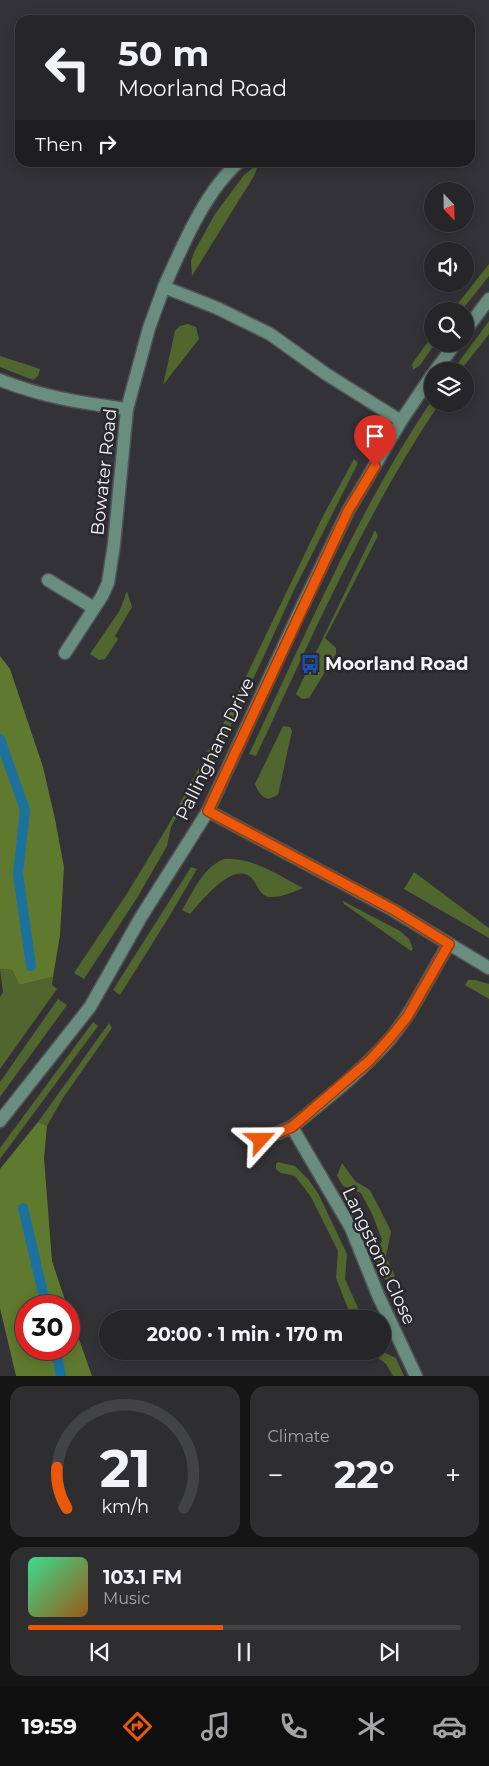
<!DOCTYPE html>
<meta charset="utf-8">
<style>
:root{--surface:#262628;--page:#2e2e30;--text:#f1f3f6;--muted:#a4a5a8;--line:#424345;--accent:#ea580c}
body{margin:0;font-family:Montserrat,sans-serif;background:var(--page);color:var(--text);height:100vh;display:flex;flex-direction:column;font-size:19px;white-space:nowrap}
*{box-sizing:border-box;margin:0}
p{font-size:16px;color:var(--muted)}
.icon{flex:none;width:28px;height:28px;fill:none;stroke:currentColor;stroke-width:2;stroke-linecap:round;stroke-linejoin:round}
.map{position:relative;height:1376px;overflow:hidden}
.details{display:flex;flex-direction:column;gap:10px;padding:10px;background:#151516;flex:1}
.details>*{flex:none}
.top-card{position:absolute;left:15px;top:15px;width:460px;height:152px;border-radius:15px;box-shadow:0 2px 12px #0003,0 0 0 1px var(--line);background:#262628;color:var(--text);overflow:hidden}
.needle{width:32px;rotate:158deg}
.controls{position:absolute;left:424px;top:182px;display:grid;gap:10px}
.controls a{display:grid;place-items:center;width:50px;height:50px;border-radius:50%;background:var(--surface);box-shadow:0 2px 12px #0003,0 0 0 1px var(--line);font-size:25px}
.speed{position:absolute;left:15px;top:1295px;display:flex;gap:10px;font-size:25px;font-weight:700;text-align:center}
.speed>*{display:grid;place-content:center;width:65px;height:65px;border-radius:50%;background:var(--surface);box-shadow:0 2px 12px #0003,0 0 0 1px var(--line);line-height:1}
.speed .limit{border:8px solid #d22;background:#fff;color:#111}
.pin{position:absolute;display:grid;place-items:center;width:42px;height:42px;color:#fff;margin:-51px -21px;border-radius:50% 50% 50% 0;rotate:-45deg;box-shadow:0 0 5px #0007}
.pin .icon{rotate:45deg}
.me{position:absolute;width:55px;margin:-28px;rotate:66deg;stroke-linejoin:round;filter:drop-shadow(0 0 4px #0008)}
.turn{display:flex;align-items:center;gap:18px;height:105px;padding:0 20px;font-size:22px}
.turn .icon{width:65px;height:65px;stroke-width:2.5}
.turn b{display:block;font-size:35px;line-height:42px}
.then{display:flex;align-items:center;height:48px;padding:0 20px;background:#0003;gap:10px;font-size:19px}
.big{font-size:38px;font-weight:700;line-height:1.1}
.details .widget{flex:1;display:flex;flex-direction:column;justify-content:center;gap:8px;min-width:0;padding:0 18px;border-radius:15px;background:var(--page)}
.details .dial{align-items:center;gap:0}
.dial svg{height:130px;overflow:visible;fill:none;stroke:var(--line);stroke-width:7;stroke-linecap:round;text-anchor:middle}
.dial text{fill:var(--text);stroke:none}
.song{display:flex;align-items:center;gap:15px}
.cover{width:60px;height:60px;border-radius:8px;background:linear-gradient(135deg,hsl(150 70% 55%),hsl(30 70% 35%))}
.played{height:5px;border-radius:2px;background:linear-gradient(90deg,var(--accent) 45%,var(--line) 45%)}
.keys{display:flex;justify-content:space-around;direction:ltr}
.heat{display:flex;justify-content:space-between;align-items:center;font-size:28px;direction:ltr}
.details .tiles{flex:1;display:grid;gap:10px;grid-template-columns:1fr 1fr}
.widget:last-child{grid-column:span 2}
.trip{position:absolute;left:99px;top:1310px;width:292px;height:50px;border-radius:25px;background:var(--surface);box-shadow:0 2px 12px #0003,0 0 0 1px var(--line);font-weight:700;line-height:50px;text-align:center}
.tabs{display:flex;height:80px;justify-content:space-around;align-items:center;background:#0f0f10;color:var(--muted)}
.tabs .icon{width:35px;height:35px}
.tabs .selected{color:var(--accent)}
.tabs b{font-size:22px;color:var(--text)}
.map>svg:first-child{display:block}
.green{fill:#51652e}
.forest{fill:#5f792f}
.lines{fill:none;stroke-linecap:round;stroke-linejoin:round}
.stream{stroke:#1d719f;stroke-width:10}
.minor-casing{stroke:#525155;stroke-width:15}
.minor{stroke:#698d7e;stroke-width:12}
.route-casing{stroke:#983908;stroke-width:12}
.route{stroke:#ea580c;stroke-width:9}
.labels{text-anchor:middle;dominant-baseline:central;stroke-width:5;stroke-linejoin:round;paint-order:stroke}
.street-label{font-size:18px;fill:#f5f4f7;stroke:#29282c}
.poi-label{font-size:18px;font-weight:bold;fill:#f5f4f7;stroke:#29282c;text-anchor:start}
</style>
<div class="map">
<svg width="489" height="1376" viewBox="0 0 489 1376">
<rect width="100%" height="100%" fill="#333236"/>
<g class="green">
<path d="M 259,163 L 254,176 L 192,276 L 191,261 L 194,252 L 215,214 L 244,175 Z"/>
<path d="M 489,264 L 489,276 L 461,311 L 452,311 Z"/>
<path d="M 489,321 L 489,334 L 460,371 L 452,371 Z"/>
<path d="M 188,324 L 196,327 L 199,339 L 163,385 L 175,331 L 180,326 Z"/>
<path d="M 432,336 L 432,344 L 435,344 L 420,365 L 413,370 L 412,364 Z"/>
<path d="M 0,356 L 40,369 L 38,376 L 33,380 L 0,367 Z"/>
<path d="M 432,400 L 432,404 L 439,404 C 365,514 312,637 256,756 L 249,754 C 306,634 358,510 432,400 Z"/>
<path d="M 354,459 L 358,463 L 293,592 L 263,658 L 224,740 L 217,737 L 322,518 Z"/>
<path d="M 375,530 L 378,536 L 325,638 L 336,648 L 336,654 L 309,698 L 302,699 L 296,694 Z"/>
<path d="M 127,591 L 132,607 L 115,636 L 118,639 L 105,659 L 99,660 L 90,654 L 120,610 Z"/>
<path d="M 283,726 L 290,727 L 292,731 L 278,795 L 268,799 C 260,796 258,791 255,784 Z"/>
<path d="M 211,745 L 218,749 L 206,773 L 197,781 L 190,792 L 171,827 L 167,846 L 137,898 L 84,979 L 74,973 L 128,892 L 169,824 Z"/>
<path d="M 224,859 C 253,857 278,875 303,888 C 293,892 280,898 269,897 C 261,896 258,887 254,881 C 236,856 202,901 190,914 L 182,910 C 194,891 202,868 224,859 Z"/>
<path d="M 191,867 L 197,869 L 169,917 L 120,995 L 113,990 Z"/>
<path d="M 414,872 L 489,928 L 489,938 L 404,889 Z"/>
<path d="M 343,901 L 400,931 L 409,939 L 413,949 L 411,951 L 344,904 Z"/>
<path d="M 0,969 L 12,970 L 19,985 L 53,977 L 52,985 L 57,989 L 0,1069 L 0,997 L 3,992 Z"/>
<path d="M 468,980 L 475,980 L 489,984 L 489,999 L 465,985 Z"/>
<path d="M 58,999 L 67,1005 L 0,1097 L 0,1082 Z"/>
<path d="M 93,1022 L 98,1026 L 0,1159 L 0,1148 Z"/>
<path d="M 109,1023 L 112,1028 L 63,1098 L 47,1126 L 38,1122 Z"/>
<path d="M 278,1162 L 295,1166 L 308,1179 L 318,1193 L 347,1254 L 345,1279 L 363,1319 L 352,1319 L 336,1278 L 338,1251 L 311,1197 L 295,1176 L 281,1173 L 276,1169 L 276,1164 Z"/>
<path d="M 342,1163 L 355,1181 L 370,1190 L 388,1225 L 391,1232 L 386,1256 L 395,1277 L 389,1281 L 383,1278 L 375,1258 L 382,1240 L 373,1216 L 361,1193 L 343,1186 L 337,1176 Z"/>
<path d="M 369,1351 L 381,1351 L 396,1358 L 404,1376 L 393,1376 L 386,1364 Z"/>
</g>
<g class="forest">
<path d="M 0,656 L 10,669 L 43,767 L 55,819 L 64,867 L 60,935 L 53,977 L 19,985 L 12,970 L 0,969 Z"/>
<path d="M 38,1122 L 47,1126 L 44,1158 L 52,1261 L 67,1306 L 26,1306 L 26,1349 L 69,1349 L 69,1311 L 92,1376 L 16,1376 L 0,1308 L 0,1169 Z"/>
</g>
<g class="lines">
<g class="stream">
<path d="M 0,739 L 25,810 L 18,874 L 31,966"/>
<path d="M 23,1208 L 46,1306"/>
<path d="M 56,1349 L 61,1376"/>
</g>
<g class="minor-casing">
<g id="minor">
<path d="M 164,287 C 182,247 205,191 239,162"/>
<path d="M 465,331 L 489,299"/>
<path d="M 435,371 L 455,344"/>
<path d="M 0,380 C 43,397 82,403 127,409"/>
<path d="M 48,580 L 94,608"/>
<path d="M 65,653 L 102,596 L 108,583 L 114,544 L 127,409 L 149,328 L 164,287 L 217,308 L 270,334 L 326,374 L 401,421"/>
<path d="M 208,811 L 393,910 L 489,968"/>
<path d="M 0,1121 L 90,1007 L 141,917 L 208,811 L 300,611 L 348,511 L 401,421 L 432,375"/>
<path d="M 261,1140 L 292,1127"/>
<path d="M 416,1376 L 378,1295 L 351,1228 L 292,1127 C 326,1099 361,1072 390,1039 C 414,1010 429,976 449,944"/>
</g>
</g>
<use href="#minor" class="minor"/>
</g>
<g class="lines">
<g class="route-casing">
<path id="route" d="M 261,1140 L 292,1127 L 369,1061 L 390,1038 L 407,1017 L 449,944 L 394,910 L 208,811 L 348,511 L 375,466"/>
</g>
<use href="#route" class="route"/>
</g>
<defs>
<g id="bus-bare" transform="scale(1.5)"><path d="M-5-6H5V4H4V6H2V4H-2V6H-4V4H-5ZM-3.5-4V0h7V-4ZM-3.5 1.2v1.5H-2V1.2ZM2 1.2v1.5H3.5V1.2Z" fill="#1a4fb4" stroke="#29282c" stroke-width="2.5" paint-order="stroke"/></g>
</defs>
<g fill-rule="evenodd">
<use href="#bus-bare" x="310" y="664"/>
</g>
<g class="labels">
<g class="street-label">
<text transform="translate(104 472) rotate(-84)">Bowater Road</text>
<text transform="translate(215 749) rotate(-64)">Pallingham Drive</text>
<text transform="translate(379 1256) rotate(65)">Langstone Close</text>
</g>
<g class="poi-label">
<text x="325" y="664">Moorland Road</text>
</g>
</g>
</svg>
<div class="controls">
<a><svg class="needle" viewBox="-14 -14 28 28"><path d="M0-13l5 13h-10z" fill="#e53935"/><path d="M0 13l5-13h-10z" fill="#a4a5a8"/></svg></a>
<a><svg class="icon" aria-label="sound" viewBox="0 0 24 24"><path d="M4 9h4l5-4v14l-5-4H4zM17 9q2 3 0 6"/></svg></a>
<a><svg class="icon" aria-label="search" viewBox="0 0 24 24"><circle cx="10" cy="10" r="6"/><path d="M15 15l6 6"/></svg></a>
<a><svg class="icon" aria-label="layers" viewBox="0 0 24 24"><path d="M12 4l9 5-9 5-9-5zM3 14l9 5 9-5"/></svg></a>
</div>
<div class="speed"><div class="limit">30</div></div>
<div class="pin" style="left:375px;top:466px;background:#d93025"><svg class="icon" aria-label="arrive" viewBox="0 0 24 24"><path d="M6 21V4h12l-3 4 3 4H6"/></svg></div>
<svg class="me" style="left:261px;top:1140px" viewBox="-20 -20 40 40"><path d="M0-17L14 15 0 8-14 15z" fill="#ea580c" stroke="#fff" stroke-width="4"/></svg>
<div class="trip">20:00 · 1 min · 170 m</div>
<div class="top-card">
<div class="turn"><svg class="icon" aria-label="left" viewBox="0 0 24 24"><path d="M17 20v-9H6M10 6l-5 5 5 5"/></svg><div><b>50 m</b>Moorland Road</div></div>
<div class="then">Then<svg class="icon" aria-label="right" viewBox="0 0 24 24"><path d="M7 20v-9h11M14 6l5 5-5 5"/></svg></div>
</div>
</div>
<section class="details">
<div class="tiles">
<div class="widget dial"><svg viewBox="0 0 100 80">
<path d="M14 69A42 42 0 1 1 86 69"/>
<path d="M14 69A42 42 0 0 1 8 44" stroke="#ea580c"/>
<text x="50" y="56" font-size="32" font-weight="700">21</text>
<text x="50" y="72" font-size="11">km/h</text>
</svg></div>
<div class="widget"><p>Climate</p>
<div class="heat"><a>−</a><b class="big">22°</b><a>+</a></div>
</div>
<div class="widget">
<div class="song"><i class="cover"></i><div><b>103.1 FM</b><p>Music</p></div></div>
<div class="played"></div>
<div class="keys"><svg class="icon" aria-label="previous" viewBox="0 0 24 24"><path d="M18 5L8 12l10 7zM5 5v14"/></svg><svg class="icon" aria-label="pause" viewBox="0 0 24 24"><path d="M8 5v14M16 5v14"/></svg><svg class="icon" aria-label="next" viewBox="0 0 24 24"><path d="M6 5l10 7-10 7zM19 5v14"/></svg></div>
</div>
</div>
</section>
<nav class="tabs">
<b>19:59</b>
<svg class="icon selected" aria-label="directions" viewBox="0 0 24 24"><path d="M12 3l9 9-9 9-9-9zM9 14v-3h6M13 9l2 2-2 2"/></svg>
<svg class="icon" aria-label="music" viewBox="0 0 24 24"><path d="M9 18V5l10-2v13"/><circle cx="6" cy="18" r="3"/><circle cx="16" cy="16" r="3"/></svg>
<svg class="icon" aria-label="phone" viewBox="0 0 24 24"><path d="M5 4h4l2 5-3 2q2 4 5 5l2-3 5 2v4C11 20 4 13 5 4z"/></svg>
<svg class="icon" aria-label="climate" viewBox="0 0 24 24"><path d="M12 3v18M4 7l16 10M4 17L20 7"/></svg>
<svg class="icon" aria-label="car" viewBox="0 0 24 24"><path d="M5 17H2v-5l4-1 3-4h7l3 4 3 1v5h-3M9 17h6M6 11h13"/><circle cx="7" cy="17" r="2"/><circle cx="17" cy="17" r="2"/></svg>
</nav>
